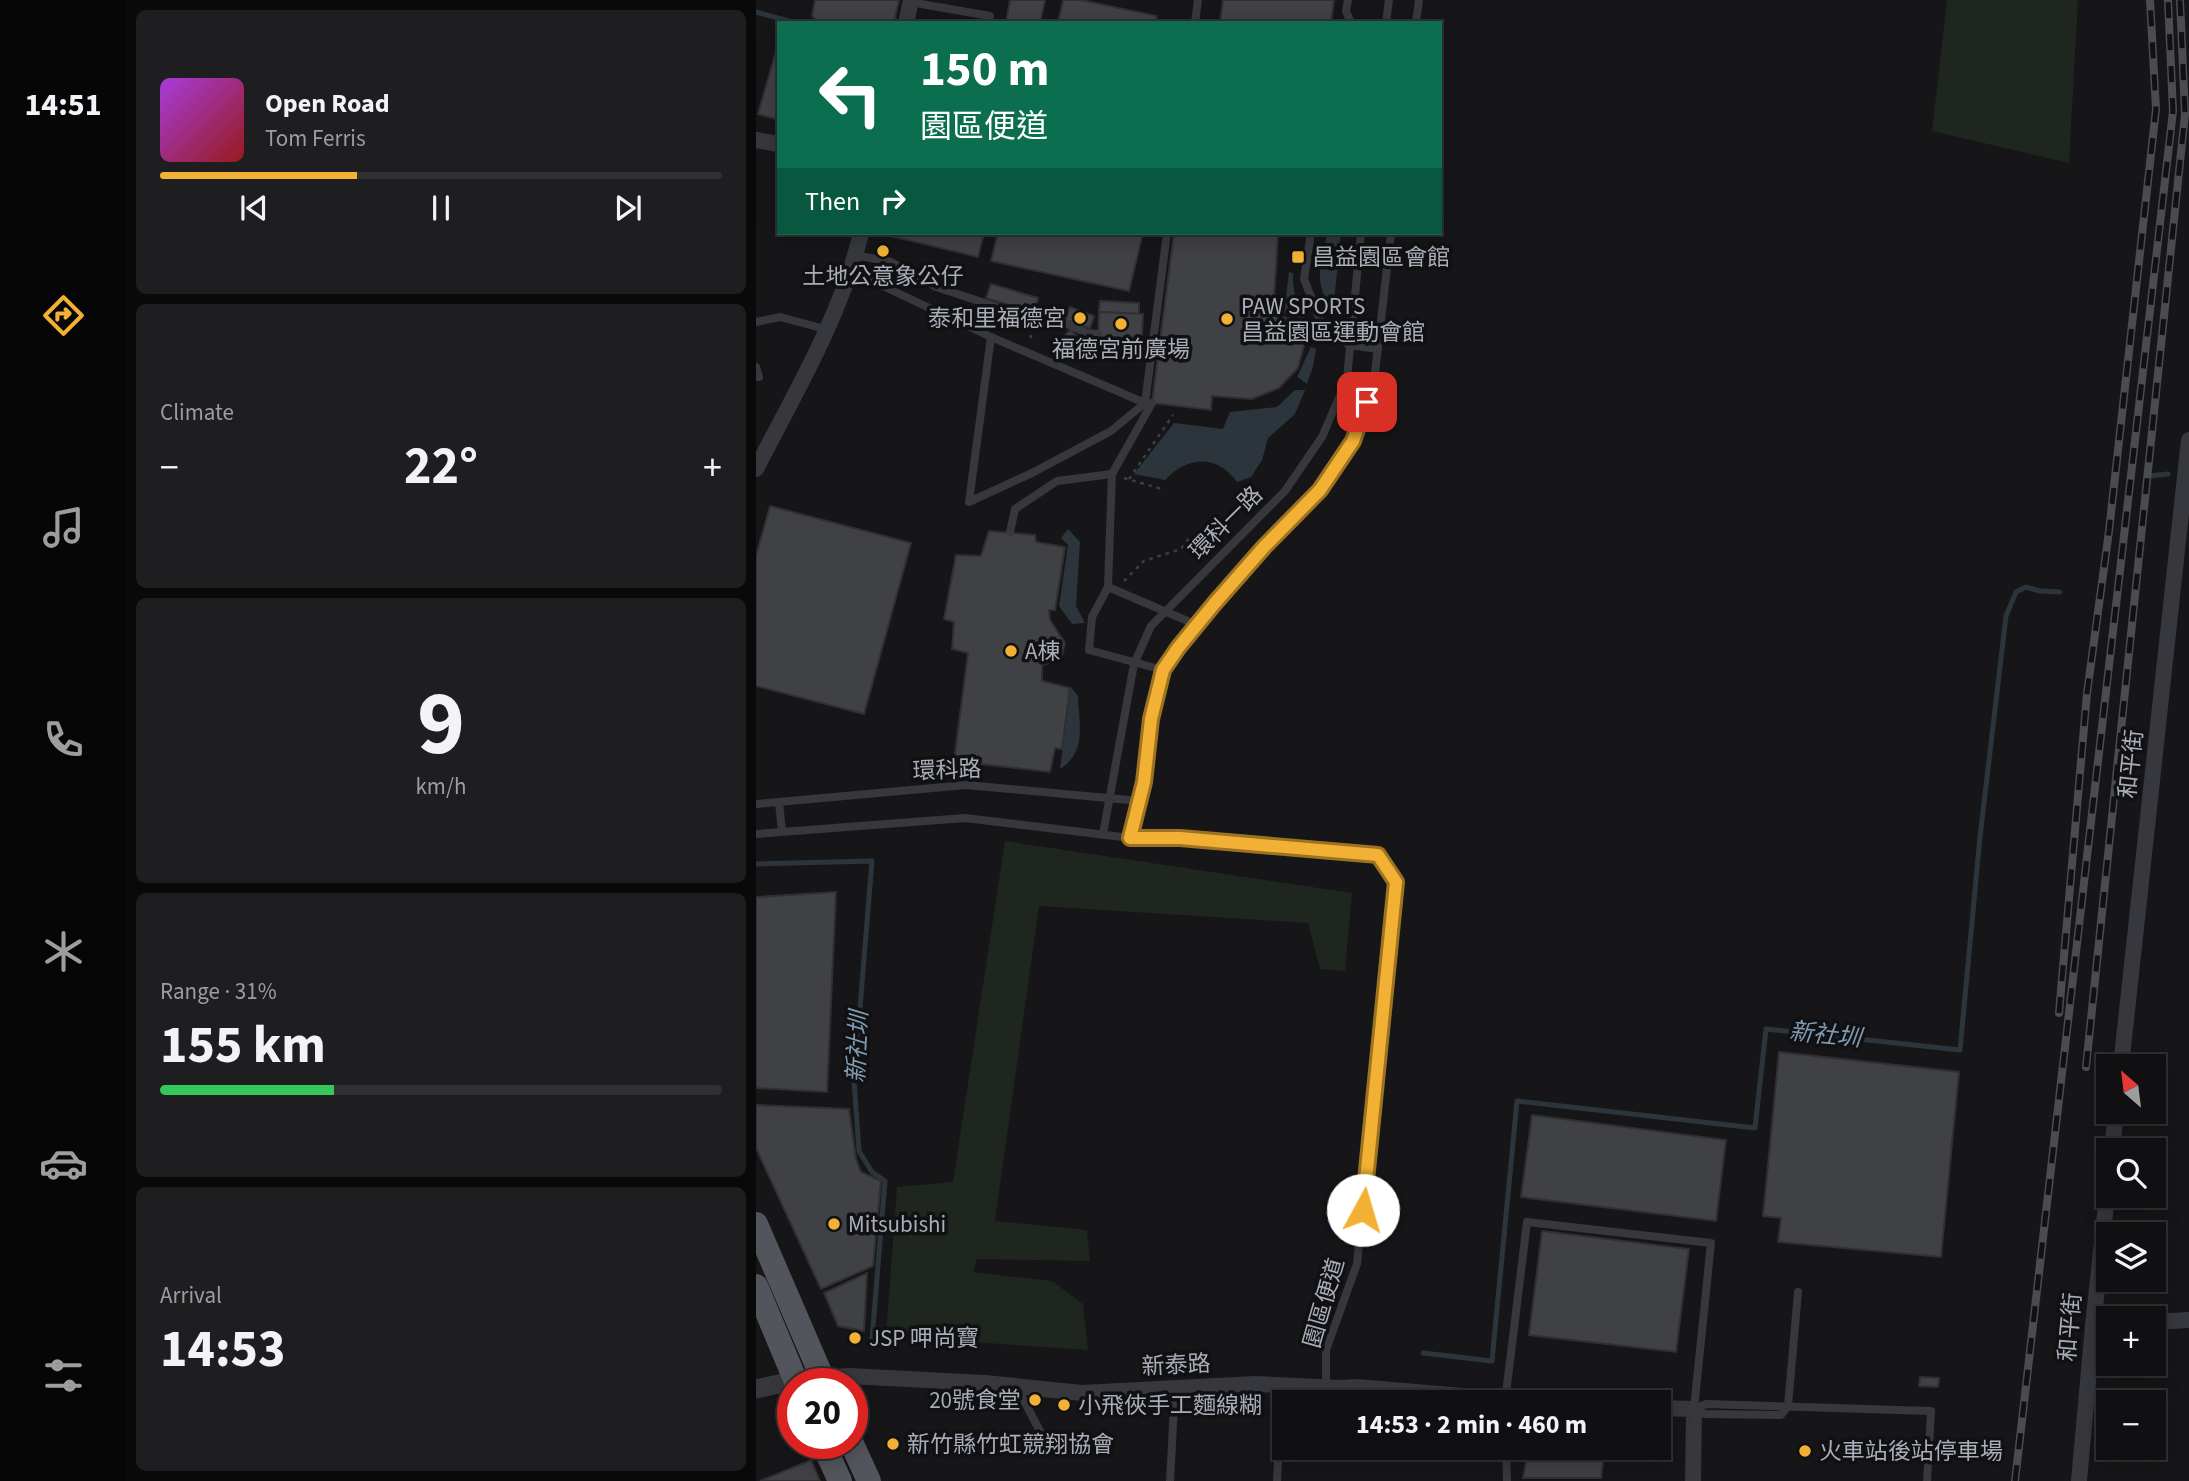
<!DOCTYPE html>
<meta charset="utf-8">
<style>
:root{--surface:#101012;--page:#1e1e20;--text:#f1f3f6;--muted:#9c9d9f;--line:#303032;--accent:#f2b134}
body{margin:0;font-family:"Source Sans 3","Noto Sans TC",sans-serif;background:var(--page);color:var(--text);height:100vh;display:flex;flex-direction:column;font-size:26px;white-space:nowrap}
*{box-sizing:border-box;margin:0}
p{font-size:23px;color:var(--muted)}
.icon{flex:none;width:38px;height:38px;fill:none;stroke:currentColor;stroke-width:2;stroke-linecap:round;stroke-linejoin:round}
.map{position:relative;flex:1;overflow:hidden}
.panel{display:flex;flex-direction:column;gap:10px;padding:10px;background:#09090a;width:630px}
.panel>*{flex:none}
.hud{position:absolute;left:21px;top:21px;width:665px;height:214px;border-radius:0px;box-shadow:0 4px 18px #0003,0 0 0 2px var(--line);background:#0b6e4f;color:#fff;overflow:hidden}
.needle{width:46px;rotate:332deg}
.controls{position:absolute;left:1340px;top:1054px;display:grid;gap:14px}
.controls a{display:grid;place-items:center;width:70px;height:70px;border-radius:0px;background:var(--surface);box-shadow:0 4px 18px #0003,0 0 0 2px var(--line);font-size:35px}
.speed{position:absolute;left:21px;top:1368px;display:flex;gap:14px;font-size:35px;font-weight:700;text-align:center}
.speed>*{display:grid;place-content:center;width:91px;height:91px;border-radius:50%;background:var(--surface);box-shadow:0 4px 18px #0003,0 0 0 2px var(--line);line-height:1}
.speed .limit{border:10px solid #d22;background:#fff;color:#111}
.pin{position:absolute;display:grid;place-items:center;width:60px;height:60px;color:#fff;margin:-30px;border-radius:14px;box-shadow:0 4px 10px #0006}
.me{position:absolute;width:77px;margin:-38px;rotate:6deg;stroke-linejoin:round;filter:drop-shadow(0 0 5px #0008)}
.turn{display:flex;align-items:center;gap:24px;height:147px;padding:0 28px;font-size:32px}
.turn .icon{width:91px;height:91px;stroke-width:2.5}
.turn b{display:block;font-size:49px;line-height:60px}
.then{display:flex;align-items:center;height:66px;padding:0 28px;background:#0003;gap:14px;font-size:26px}
.big{font-size:52px;font-weight:700;line-height:1.1}
.panel .widget{flex:1;display:flex;flex-direction:column;justify-content:center;gap:10px;min-width:0;padding:0 24px;border-radius:10px;background:var(--page)}
.panel .dial{align-items:center;gap:0}
.dial b{font-size:91px;line-height:1}
.song{display:flex;align-items:center;gap:21px}
.cover{width:84px;height:84px;border-radius:10px;background:linear-gradient(135deg,hsl(280 70% 55%),hsl(0 70% 35%))}
.played{height:7px;border-radius:4px;background:linear-gradient(90deg,var(--accent) 35%,var(--line) 35%)}
.keys{display:flex;justify-content:space-around;direction:ltr}
.heat{display:flex;justify-content:space-between;align-items:center;font-size:38px;direction:ltr}
.charge{height:10px;border-radius:5px;background:linear-gradient(90deg,#34c759 31%,var(--line) 0)}
.trip{position:absolute;left:516px;top:1390px;width:399px;height:70px;border-radius:0px;background:var(--surface);box-shadow:0 4px 18px #0003,0 0 0 2px var(--line);font-weight:700;line-height:70px;text-align:center}
main{display:flex;flex:1;min-height:0}
.menu{display:flex;flex-direction:column;width:126px;justify-content:space-around;align-items:center;background:#060607;color:var(--muted)}
.menu .icon{width:49px;height:49px}
.menu .current{color:var(--accent)}
.menu b{font-size:32px;color:var(--text)}
.map>svg:first-child{display:block}
.green{fill:#1e261f}
.water{fill:#2c353c}
.lines{fill:none;stroke-linecap:round;stroke-linejoin:round}
.stream{stroke:#2c353c;stroke-width:5}
.building{fill:#404145;stroke:#303034;stroke-width:2}
.path{stroke:#3d3f44;stroke-width:2.5;stroke-dasharray:3.5 5;stroke-linecap:butt}
.service{stroke:#37383d;stroke-width:8}
.minor{stroke:#37383d;stroke-width:16}
.tertiary{stroke:#37383d;stroke-width:19}
.primary{stroke:#53555c;stroke-width:24}
.rail-casing{stroke:#4a4c52;stroke-width:8}
.rail{stroke:#111113;stroke-width:5;stroke-dasharray:16;stroke-linecap:butt}
.route-casing{stroke:#9d7322;stroke-width:18}
.route{stroke:#f2b134;stroke-width:12}
.poi-dot{fill:#f2b134;stroke:#111113;stroke-width:2.5}
.labels{text-anchor:middle;dominant-baseline:central;stroke-width:7;stroke-linejoin:round;paint-order:stroke}
.poi-label{font-size:23px;fill:#a8adb8;stroke:#111113;text-anchor:start}
.street-label{font-size:23px;fill:#a8adb8;stroke:#111113}
.water-label{font-size:24px;font-style:italic;fill:#7f9bb3;stroke:#111113}
</style>
<main>
<nav class="menu">
<b>14:51</b>
<svg class="icon current" aria-label="directions" viewBox="0 0 24 24"><path d="M12 3l9 9-9 9-9-9zM9 14v-3h6M13 9l2 2-2 2"/></svg>
<svg class="icon" aria-label="music" viewBox="0 0 24 24"><path d="M9 18V5l10-2v13"/><circle cx="6" cy="18" r="3"/><circle cx="16" cy="16" r="3"/></svg>
<svg class="icon" aria-label="phone" viewBox="0 0 24 24"><path d="M5 4h4l2 5-3 2q2 4 5 5l2-3 5 2v4C11 20 4 13 5 4z"/></svg>
<svg class="icon" aria-label="climate" viewBox="0 0 24 24"><path d="M12 3v18M4 7l16 10M4 17L20 7"/></svg>
<svg class="icon" aria-label="car" viewBox="0 0 24 24"><path d="M5 17H2v-5l4-1 3-4h7l3 4 3 1v5h-3M9 17h6M6 11h13"/><circle cx="7" cy="17" r="2"/><circle cx="17" cy="17" r="2"/></svg>
<svg class="icon" aria-label="filters" viewBox="0 0 24 24"><path d="M4 7h16M4 17h16"/><circle cx="9" cy="7" r="2"/><circle cx="15" cy="17" r="2"/></svg>
</nav>
<section class="panel">
<div class="widget">
<div class="song"><i class="cover"></i><div><b>Open Road</b><p>Tom Ferris</p></div></div>
<div class="played"></div>
<div class="keys"><svg class="icon" aria-label="previous" viewBox="0 0 24 24"><path d="M18 5L8 12l10 7zM5 5v14"/></svg><svg class="icon" aria-label="pause" viewBox="0 0 24 24"><path d="M8 5v14M16 5v14"/></svg><svg class="icon" aria-label="next" viewBox="0 0 24 24"><path d="M6 5l10 7-10 7zM19 5v14"/></svg></div>
</div>
<div class="widget"><p>Climate</p>
<div class="heat"><a>−</a><b class="big">22°</b><a>+</a></div>
</div>
<div class="widget dial"><b>9</b><p>km/h</p></div>
<div class="widget"><p>Range · 31%</p><b class="big">155 km</b><div class="charge"></div></div>
<div class="widget"><p>Arrival</p><b class="big">14:53</b></div>
</section>
<div class="map">
<svg width="1433" height="1481" viewBox="0 0 1433 1481">
<rect width="100%" height="100%" fill="#161618"/>
<g class="green">
<path d="M 1191,0 L 1322,0 L 1313,163 L 1176,131 Z"/>
<path d="M 249,841 L 596,893 L 589,971 L 564,969 L 552,923 L 283,906 L 239,1221 L 331,1230 L 334,1261 L 221,1259 L 217,1272 L 296,1281 L 327,1304 L 332,1350 L 130,1336 L 141,1187 L 197,1182 Z"/>
</g>
<g class="water">
<path d="M 571,233 L 585,233 L 577,311 C 556,281 565,266 571,233 Z"/>
<path d="M 533,272 L 537,273 C 536,291 541,303 550,319 L 528,313 Z"/>
<path d="M 555,347 L 560,349 L 557,366 L 551,384 L 541,377 Z"/>
<path d="M 539,390 L 549,390 L 539,414 L 512,438 L 506,460 L 495,477 L 481,482 C 461,454 431,456 409,480 L 378,474 L 418,423 L 467,429 L 474,412 L 521,407 Z"/>
<path d="M 312,529 L 324,542 L 320,606 L 329,623 L 316,624 L 303,606 L 312,545 L 305,538 Z"/>
<path d="M 315,687 L 322,696 C 323,724 331,752 304,769 Z"/>
</g>
<g class="lines">
<g class="stream">
<path d="M 0,12 L 40,23"/>
<path d="M 321,349 L 336,356"/>
<path d="M 1393,476 L 1412,474"/>
<path d="M 0,864 L 116,861 L 98,1081 L 103,1151 L 116,1172 L 129,1181 L 116,1339"/>
<path d="M 667,1353 L 736,1361 L 761,1101 L 999,1128 L 1010,1029 L 1204,1050 L 1224,837 L 1250,616 L 1260,592 L 1270,587 L 1284,591 L 1304,592"/>
</g>
</g>
<g class="building">
<path d="M 59,0 L 143,0 L 138,23 L 63,23 L 56,16 Z"/>
<path d="M 254,0 L 289,0 L 284,23 L 250,23 Z"/>
<path d="M 307,0 L 325,0 L 401,16 L 400,23 L 302,23 Z"/>
<path d="M 467,0 L 578,0 L 575,23 L 464,23 Z"/>
<path d="M 22,44 L 23,44 L 23,120 L 2,114 Z"/>
<path d="M 122,233 L 228,233 L 222,257 Z"/>
<path d="M 242,233 L 387,233 L 373,291 L 235,261 Z"/>
<path d="M 418,233 L 522,233 L 517,315 L 554,323 L 542,368 L 523,388 L 496,399 L 456,396 L 455,410 L 396,403 Z"/>
<path d="M 235,284 L 282,298 L 278,312 L 230,298 Z"/>
<path d="M 344,301 L 383,303 L 383,314 L 343,312 Z"/>
<path d="M 314,307 L 338,316 L 334,328 L 309,320 Z"/>
<path d="M 343,312 L 387,314 L 386,335 L 367,340 L 342,338 Z"/>
<path d="M 314,330 L 324,339 L 315,349 L 305,340 Z"/>
<path d="M 342,338 L 367,340 L 366,355 L 342,355 Z"/>
<path d="M 14,506 L 155,543 L 108,714 L 0,686 L 0,556 Z"/>
<path d="M 233,531 L 279,535 L 280,542 L 309,547 L 299,610 L 293,610 L 294,620 L 309,643 L 306,655 L 296,662 L 286,665 L 286,681 L 314,688 L 306,749 L 299,748 L 294,772 L 198,761 L 212,653 L 196,649 L 198,622 L 188,619 L 200,555 L 225,556 Z"/>
<path d="M 80,892 L 71,1092 L 0,1088 L 0,897 Z"/>
<path d="M 1023,1052 L 1203,1072 L 1185,1257 L 1022,1242 L 1025,1218 L 1007,1216 Z"/>
<path d="M 0,1105 L 93,1109 L 100,1159 L 105,1172 L 125,1181 L 117,1266 L 65,1289 L 0,1148 Z"/>
<path d="M 776,1115 L 970,1140 L 960,1221 L 765,1197 Z"/>
<path d="M 786,1231 L 933,1249 L 920,1352 L 773,1335 Z"/>
<path d="M 111,1273 L 108,1331 L 82,1326 L 68,1293 Z"/>
<path d="M 1164,1377 L 1183,1378 L 1182,1387 L 1163,1386 Z"/>
<path d="M 773,1447 L 849,1447 L 845,1478 L 767,1478 Z"/>
<path d="M 55,1460 L 64,1481 L 4,1481 Z"/>
</g>
<g class="lines">
<g class="path">
<path d="M 274,338 L 280,329"/>
<path d="M 368,478 L 409,490"/>
<path d="M 373,479 L 417,415"/>
<path d="M 368,581 L 388,561 L 425,549 L 435,536"/>
</g>
<g class="service">
<path d="M 592,0 L 590,11 L 595,23"/>
<path d="M 154,2 L 234,16"/>
<path d="M 439,23 L 442,0"/>
<path d="M 630,23 L 633,0"/>
<path d="M 660,23 L 663,0"/>
<path d="M 555,233 L 548,279 L 566,325 L 593,345 L 622,349"/>
<path d="M 99,255 L 135,262 L 180,287 L 262,314 L 298,318 L 331,333 L 342,334"/>
<path d="M 95,271 L 235,337 L 389,403"/>
<path d="M 0,322 L 24,317 L 69,329"/>
<path d="M 235,337 L 213,502 L 276,473 L 355,431 L 389,403 L 411,233"/>
<path d="M 0,367 L 3,377"/>
<path d="M 254,532 L 259,509 L 301,481 L 356,474"/>
<path d="M 352,587 L 356,474 L 396,403"/>
<path d="M 407,670 L 333,650 L 336,617 L 352,587 L 441,625"/>
<path d="M 23,802 L 26,832"/>
<path d="M 0,804 L 210,785 L 384,801"/>
<path d="M 0,834 L 209,818 L 375,838 L 424,838 L 622,855 L 640,882 L 601,1264 L 570,1350 L 570,1387"/>
<path d="M 347,834 L 378,664 L 395,626 L 529,491 L 566,437 L 591,379 L 605,233"/>
<path d="M 375,838 L 391,763 L 395,719 L 407,670 L 422,648 L 458,604 L 508,547 L 564,490 L 596,441 L 618,382 L 635,233"/>
<path d="M 260,1386 L 292,1446"/>
<path d="M 749,1402 L 771,1222 L 955,1243 L 938,1409"/>
<path d="M 1032,1406 L 1042,1292"/>
<path d="M 938,1409 L 950,1404 L 1175,1411 L 1171,1481"/>
<path d="M 939,1410 L 949,1414 L 1025,1415 L 1032,1406"/>
<path d="M 750,1447 L 751,1481"/>
<path d="M 414,1481 L 419,1388"/>
<path d="M 521,1481 L 522,1461"/>
</g>
<g class="minor">
<path d="M 150,23 L 155,0"/>
<path d="M 0,140 L 23,144"/>
<path d="M 0,469 C 39,393 85,316 105,233"/>
<path d="M 1365,1066 L 1433,440"/>
<path d="M 1356,1150 L 1360,1111"/>
<path d="M 1398,1322 L 1433,1320"/>
<path d="M 60,1378 L 93,1376 L 229,1383 L 326,1393 L 499,1384 L 584,1388 L 601,1387 L 777,1402"/>
<path d="M 903,1408 L 938,1409 L 937,1481"/>
<path d="M 1323,1481 L 1337,1326 L 1353,1177"/>
</g>
<path class="tertiary" d="M 0,1389 L 40,1380"/>
<g class="primary">
<path d="M 0,1224 L 69,1384"/>
<path d="M 0,1286 L 41,1384"/>
<path d="M 67,1444 L 84,1481"/>
<path d="M 96,1444 L 113,1481"/>
</g>
<g class="rail-casing">
<g id="rail">
<path d="M 1303,1013 L 1331,693 L 1353,531 L 1400,109 L 1394,0"/>
<path d="M 1330,1067 L 1429,114 L 1424,0"/>
<path d="M 1259,1481 L 1417,111 L 1412,0"/>
</g>
</g>
<use href="#rail" class="rail"/>
</g>
<g class="lines">
<g class="route-casing">
<path id="route" d="M 607,1210 L 640,882 L 622,855 L 424,838 L 374,838 L 388,782 L 395,719 L 407,670 L 422,648 L 458,604 L 508,547 L 564,490 L 597,441 L 611,402"/>
</g>
<use href="#route" class="route"/>
</g>
<g class="poi-dot">
<circle cx="127" cy="251" r="7"/>
<rect x="535" y="250" width="14" height="14" rx="3.5"/>
<circle cx="324" cy="318" r="7"/>
<circle cx="471" cy="319" r="7"/>
<circle cx="365" cy="324" r="7"/>
<circle cx="255" cy="651" r="7"/>
<circle cx="78" cy="1224" r="7"/>
<circle cx="99" cy="1338" r="7"/>
<circle cx="279" cy="1400" r="7"/>
<circle cx="308" cy="1405" r="7"/>
<circle cx="137" cy="1444" r="7"/>
<circle cx="1049" cy="1451" r="7"/>
</g>
<g class="labels">
<g class="poi-label">
<text x="556" y="257">昌益園區會館</text>
<text x="127" y="276" text-anchor="middle">土地公意象公仔</text>
<text x="485" y="306">PAW SPORTS<tspan x="485" dy="26">昌益園區運動會館</tspan></text>
<text x="310" y="318" text-anchor="end">泰和里福德宮</text>
<text x="365" y="349" text-anchor="middle">福德宮前廣場</text>
<text x="269" y="651">A棟</text>
<text x="92" y="1224">Mitsubishi</text>
<text x="113" y="1338">JSP 呷尚寶</text>
<text x="265" y="1400" text-anchor="end">20號食堂</text>
<text x="322" y="1405">小飛俠手工麵線糊</text>
<text x="151" y="1444">新竹縣竹虹競翔協會</text>
<text x="1063" y="1451">火車站後站停車場</text>
</g>
<g class="street-label">
<text transform="translate(470 523) rotate(-45)">環科一路</text>
<text transform="translate(1375 764) rotate(-84)">和平街</text>
<text transform="translate(191 770) rotate(-2)">環科路</text>
<text transform="translate(568 1303) rotate(-74)">園區便道</text>
<text transform="translate(1314 1327) rotate(-85)">和平街</text>
<text transform="translate(420 1365) rotate(-3)">新泰路</text>
</g>
<g class="water-label">
<text transform="translate(1069 1035) rotate(6)">新社圳</text>
<text transform="translate(102 1047) rotate(-87)">新社圳</text>
</g>
</g>
</svg>
<div class="controls">
<a><svg class="needle" viewBox="-14 -14 28 28"><path d="M0-13l5 13h-10z" fill="#e53935"/><path d="M0 13l5-13h-10z" fill="#9c9d9f"/></svg></a>
<a><svg class="icon" aria-label="search" viewBox="0 0 24 24"><circle cx="10" cy="10" r="6"/><path d="M15 15l6 6"/></svg></a>
<a><svg class="icon" aria-label="layers" viewBox="0 0 24 24"><path d="M12 4l9 5-9 5-9-5zM3 14l9 5 9-5"/></svg></a>
<a>+</a>
<a>−</a>
</div>
<div class="speed"><div class="limit">20</div></div>
<div class="pin" style="left:611px;top:402px;background:#d93025"><svg class="icon" aria-label="arrive" viewBox="0 0 24 24"><path d="M6 21V4h12l-3 4 3 4H6"/></svg></div>
<svg class="me" style="left:607px;top:1210px" viewBox="-20 -20 40 40"><circle r="19" fill="#fff"/><path d="M0-13L10 11 0 6-10 11z" fill="#f2b134"/></svg>
<div class="trip">14:53 · 2 min · 460 m</div>
<div class="hud">
<div class="turn"><svg class="icon" aria-label="left" viewBox="0 0 24 24"><path d="M17 20v-9H6M10 6l-5 5 5 5"/></svg><div><b>150 m</b>園區便道</div></div>
<div class="then">Then<svg class="icon" aria-label="right" viewBox="0 0 24 24"><path d="M7 20v-9h11M14 6l5 5-5 5"/></svg></div>
</div>
</div>
</main>
